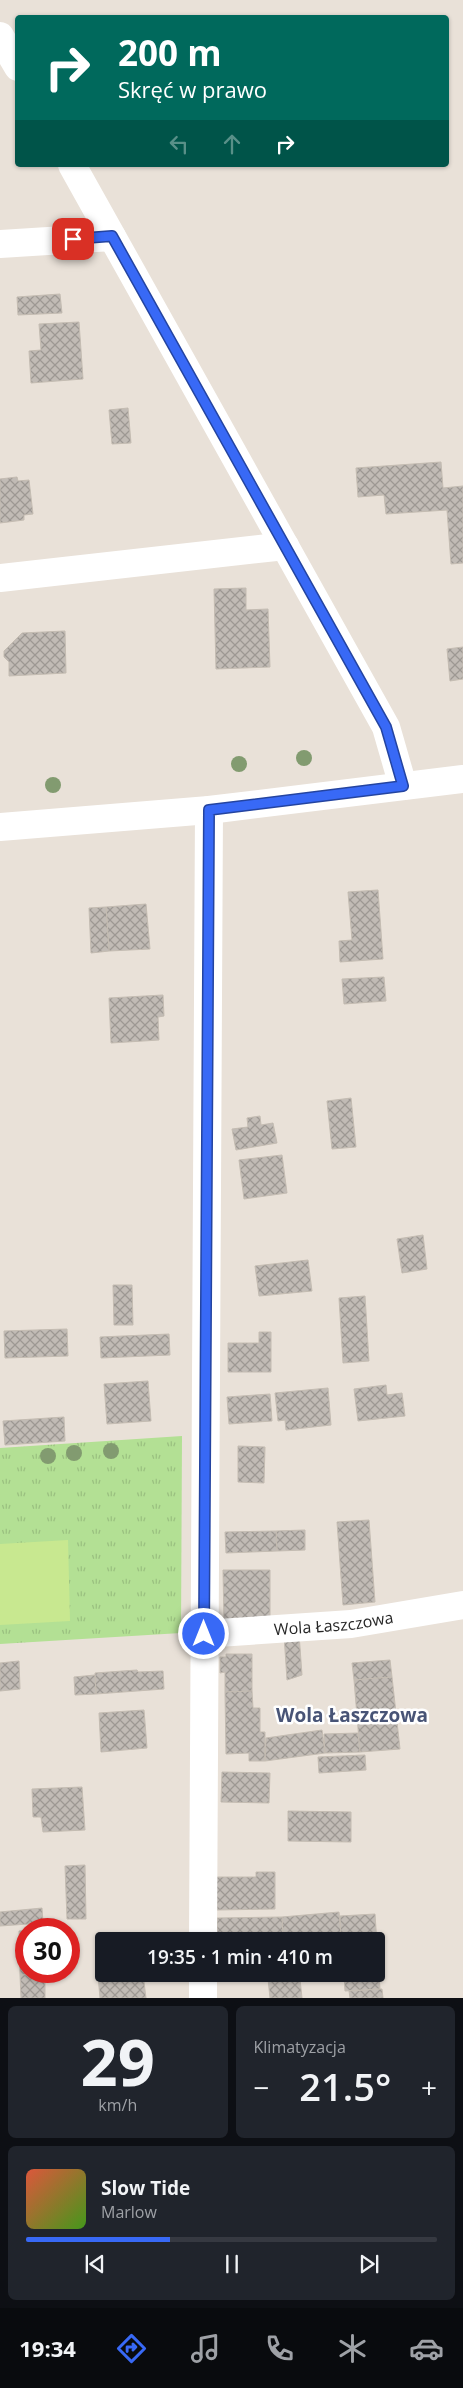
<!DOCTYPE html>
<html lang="pl">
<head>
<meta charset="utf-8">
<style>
  body { margin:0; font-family:"Open Sans",sans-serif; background:#20242c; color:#f1f3f6; height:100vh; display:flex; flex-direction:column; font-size:19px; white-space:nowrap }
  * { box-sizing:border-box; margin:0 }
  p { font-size:16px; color:#9ea1a6 }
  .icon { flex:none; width:28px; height:28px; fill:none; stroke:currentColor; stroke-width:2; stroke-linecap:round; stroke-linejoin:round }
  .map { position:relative; height:1998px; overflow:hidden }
  .side { display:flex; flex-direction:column; gap:8px; padding:8px; background:#0d0f14; flex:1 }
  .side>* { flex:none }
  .guide { position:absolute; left:15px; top:15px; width:434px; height:152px; border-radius:5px; box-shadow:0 1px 4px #0004; background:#00695c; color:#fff; overflow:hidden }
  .speed { position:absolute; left:15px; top:1918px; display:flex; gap:10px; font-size:25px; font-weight:700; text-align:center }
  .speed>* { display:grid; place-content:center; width:65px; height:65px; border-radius:50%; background:#171b24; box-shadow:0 1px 4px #0004; line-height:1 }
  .speed .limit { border:8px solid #d22; background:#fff; color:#111 }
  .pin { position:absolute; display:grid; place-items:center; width:42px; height:42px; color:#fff; margin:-21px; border-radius:10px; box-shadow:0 2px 8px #0006 }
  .me { position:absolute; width:55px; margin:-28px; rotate:0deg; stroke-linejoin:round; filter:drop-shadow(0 0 4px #0008) }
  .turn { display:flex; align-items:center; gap:18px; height:105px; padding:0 20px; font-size:22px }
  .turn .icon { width:65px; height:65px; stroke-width:2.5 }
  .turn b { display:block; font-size:35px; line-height:42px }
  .lanes { display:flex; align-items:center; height:48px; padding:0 20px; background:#0003; justify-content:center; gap:25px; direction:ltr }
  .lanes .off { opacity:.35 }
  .big { font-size:38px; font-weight:600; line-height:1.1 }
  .side .tile { flex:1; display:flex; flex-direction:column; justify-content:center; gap:8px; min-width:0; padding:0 18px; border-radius:8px; background:#20242c }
  .side .dial { align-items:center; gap:0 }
  .dial b { font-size:65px; line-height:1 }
  .song { display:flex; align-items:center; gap:15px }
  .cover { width:60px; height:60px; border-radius:8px; background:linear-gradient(135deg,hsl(10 70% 55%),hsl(100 70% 35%)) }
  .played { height:5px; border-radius:2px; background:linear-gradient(90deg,#3869f6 35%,#363941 35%) }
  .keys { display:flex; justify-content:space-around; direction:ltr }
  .heat { display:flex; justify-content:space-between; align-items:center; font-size:28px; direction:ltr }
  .side .tiles { flex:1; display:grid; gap:8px; grid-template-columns:1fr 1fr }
  .tile:last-child { grid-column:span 2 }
  .trip { position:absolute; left:95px; top:1932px; width:290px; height:50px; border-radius:5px; background:#171b24; box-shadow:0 1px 4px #0004; font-weight:600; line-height:50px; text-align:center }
  .menu { display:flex; height:80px; justify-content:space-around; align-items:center; background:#090b0e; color:#9ea1a6 }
  .menu .icon { width:35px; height:35px }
  .menu .selected { color:#3869f6 }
  .menu b { font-size:22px; color:#f1f3f6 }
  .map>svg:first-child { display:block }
  .park { fill:url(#park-tufts) }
  .pitch { fill:#c8e890 }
  .building { fill:url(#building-cross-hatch); stroke:#c4bcb2 }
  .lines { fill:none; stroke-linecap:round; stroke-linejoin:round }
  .street { stroke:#fff; stroke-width:28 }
  .secondary { stroke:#fff; stroke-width:28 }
  .tree { fill:#829b70 }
  .route-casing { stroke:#2444a0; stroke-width:12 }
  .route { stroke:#3869f6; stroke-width:9 }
  .labels { text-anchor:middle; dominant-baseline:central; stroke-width:5; stroke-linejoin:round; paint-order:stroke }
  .street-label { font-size:16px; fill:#272727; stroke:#fff }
  .quarter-label { font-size:19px; font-weight:bold; fill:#485476; stroke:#fff }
</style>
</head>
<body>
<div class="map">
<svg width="463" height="1998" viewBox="0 0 463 1998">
  <defs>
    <pattern id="park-tufts" width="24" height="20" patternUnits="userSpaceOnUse" patternTransform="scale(1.25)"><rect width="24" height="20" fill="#b3e094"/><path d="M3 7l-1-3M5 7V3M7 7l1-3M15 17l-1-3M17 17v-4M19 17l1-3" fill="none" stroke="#9ac080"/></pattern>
    <pattern id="building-cross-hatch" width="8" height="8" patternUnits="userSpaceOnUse" patternTransform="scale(1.25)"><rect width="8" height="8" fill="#c1bbb5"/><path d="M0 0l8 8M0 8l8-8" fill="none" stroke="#9d9893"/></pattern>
  </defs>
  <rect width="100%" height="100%" fill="#e9e1d8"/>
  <polygon class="park" points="182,1436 181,1633 0,1644 0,1448"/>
  <polygon class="pitch" points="68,1540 70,1621 0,1625 0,1544"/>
  <g class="building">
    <polygon points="60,294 62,313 18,315 17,297"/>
    <polygon points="79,322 83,379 31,383 29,351 41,350 39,324"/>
    <polygon points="128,408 131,443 112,444 109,410"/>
    <polygon points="441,462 443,488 463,486 463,563 451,564 447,510 386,514 384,495 358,497 356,468"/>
    <polygon points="17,477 18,481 29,480 33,514 24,515 24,520 0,523 0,479"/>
    <polygon points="246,588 246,610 268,609 270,667 216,669 214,589"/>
    <polygon points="65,631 66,673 9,676 9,662 4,657 4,651 22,633"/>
    <polygon points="463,647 463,679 450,681 447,649"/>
    <polygon points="378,890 383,959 340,962 339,941 352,940 348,892"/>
    <polygon points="146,904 150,949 109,951 106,907"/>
    <polygon points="106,907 109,951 91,953 89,908"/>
    <polygon points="384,977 386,1001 344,1004 342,979"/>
    <polygon points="163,995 164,1016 158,1017 159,1040 111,1043 109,998"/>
    <polygon points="351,1098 356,1147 332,1149 327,1101"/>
    <polygon points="260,1116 261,1125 273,1123 277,1143 236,1150 232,1129 248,1127 247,1118"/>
    <polygon points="282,1155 287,1193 244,1199 239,1160"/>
    <polygon points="423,1235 427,1269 402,1273 397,1239"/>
    <polygon points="308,1260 312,1291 259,1296 255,1266"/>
    <polygon points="113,1285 132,1285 133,1325 114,1325"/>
    <polygon points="365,1296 369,1361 343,1363 339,1298"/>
    <polygon points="67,1329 68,1356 5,1358 4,1331"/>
    <polygon points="259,1332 271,1332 271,1372 228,1372 228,1343 259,1343"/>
    <polygon points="169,1334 170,1355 101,1358 100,1337"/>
    <polygon points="148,1381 151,1421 107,1424 104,1384"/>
    <polygon points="386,1385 387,1395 402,1393 405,1416 358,1421 354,1389"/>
    <polygon points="328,1388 331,1425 286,1430 285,1420 278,1421 275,1393"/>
    <polygon points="270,1394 272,1421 229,1424 227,1397"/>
    <polygon points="64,1417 65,1441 5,1445 3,1421"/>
    <polygon points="238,1446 265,1447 264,1483 238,1482"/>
    <polygon points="369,1520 375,1602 343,1605 337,1522"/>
    <polygon points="305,1530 305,1550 277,1551 276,1531"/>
    <polygon points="276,1531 277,1551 226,1553 225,1532"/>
    <polygon points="223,1570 270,1570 270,1621 224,1622"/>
    <polygon points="299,1634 302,1675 287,1680 284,1635"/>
    <polygon points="226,1654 252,1654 252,1691 225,1692 225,1672 220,1673 220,1657 226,1657"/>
    <polygon points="390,1660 392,1677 354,1680 352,1663"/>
    <polygon points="19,1661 20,1689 0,1691 0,1663"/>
    <polygon points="137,1670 138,1672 163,1671 164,1689 96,1694 95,1673"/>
    <polygon points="95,1675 96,1694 75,1695 74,1677"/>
    <polygon points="392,1677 400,1749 360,1752 354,1680"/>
    <polygon points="252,1691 253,1708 260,1708 260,1732 265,1732 265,1761 249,1761 249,1753 226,1754 225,1692"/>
    <polygon points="144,1710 147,1748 101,1752 99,1713"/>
    <polygon points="322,1730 325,1753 265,1761 266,1738"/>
    <polygon points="358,1733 360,1752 325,1753 324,1734"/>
    <polygon points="365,1755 366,1770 319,1773 318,1757"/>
    <polygon points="222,1772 270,1773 269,1803 221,1802"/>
    <polygon points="82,1787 85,1830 43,1832 41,1817 33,1817 32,1789"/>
    <polygon points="288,1811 351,1812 351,1842 288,1841"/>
    <polygon points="85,1865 86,1919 67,1919 65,1866"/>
    <polygon points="256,1872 275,1872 275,1909 217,1910 216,1877 256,1877"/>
    <polygon points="42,1908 43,1923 0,1926 0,1912"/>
    <polygon points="339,1912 341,1935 283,1939 282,1917"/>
    <polygon points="375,1914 380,1989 345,1991 344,1974 376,1974 376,1941 341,1941 340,1916"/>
    <polygon points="282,1917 283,1939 217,1941 217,1918"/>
    <polygon points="26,1930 26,1971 45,1971 45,1974 20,1975 19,1931"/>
    <polygon points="104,1964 104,1974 143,1974 146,1998 100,1998 97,1965"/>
    <polygon points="45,1974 45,1998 21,1998 20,1975"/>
    <polygon points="287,1977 287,1980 300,1979 302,1998 270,1998 268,1979"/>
    <polygon points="382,1989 383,1998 350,1998 349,1991"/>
  </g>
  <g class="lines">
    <g class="street">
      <polyline points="0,36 18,67"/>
      <polyline points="72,165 386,727 403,786"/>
      <polyline points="0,244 112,237"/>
      <polyline points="0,578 285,546"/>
      <path id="s1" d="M203,1634L351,1624L463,1605"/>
      <polyline points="203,1941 209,810"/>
      <polyline points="203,1998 203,1974"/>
    </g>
    <polyline class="secondary" points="0,827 209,810 463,779"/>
  </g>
  <g class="tree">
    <circle cx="304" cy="758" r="8"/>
    <circle cx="239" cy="764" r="8"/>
    <circle cx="53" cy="785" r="8"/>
    <circle cx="111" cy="1451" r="8"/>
    <circle cx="74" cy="1453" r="8"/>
    <circle cx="48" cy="1456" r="8"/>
  </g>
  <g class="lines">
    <defs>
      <polyline id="route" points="73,239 112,236 386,727 403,786 209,810 204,1634"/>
    </defs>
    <use href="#route" class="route-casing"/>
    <use href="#route" class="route"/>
  </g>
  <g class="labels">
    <g class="street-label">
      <text stroke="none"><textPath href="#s1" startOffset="131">Wola Łaszczowa</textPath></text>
    </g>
    <g class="quarter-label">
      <text x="352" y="1715">Wola Łaszczowa</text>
    </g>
  </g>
</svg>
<div class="speed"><div class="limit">30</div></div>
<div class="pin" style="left:73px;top:239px;background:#d93025"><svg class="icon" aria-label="arrive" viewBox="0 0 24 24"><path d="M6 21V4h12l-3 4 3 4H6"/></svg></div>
<svg class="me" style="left:204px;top:1634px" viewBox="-20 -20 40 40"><circle r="17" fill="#3869f6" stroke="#fff" stroke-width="3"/><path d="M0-11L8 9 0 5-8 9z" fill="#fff"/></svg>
<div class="trip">19:35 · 1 min · 410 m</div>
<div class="guide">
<div class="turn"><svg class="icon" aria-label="right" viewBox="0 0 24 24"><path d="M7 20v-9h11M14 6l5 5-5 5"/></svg><div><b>200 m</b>Skręć w prawo</div></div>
<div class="lanes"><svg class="icon off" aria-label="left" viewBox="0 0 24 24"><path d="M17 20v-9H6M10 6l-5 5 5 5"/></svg><svg class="icon off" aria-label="ahead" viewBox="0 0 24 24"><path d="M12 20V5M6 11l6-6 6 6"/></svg><svg class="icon" aria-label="right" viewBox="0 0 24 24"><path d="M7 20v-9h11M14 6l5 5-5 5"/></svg></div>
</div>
</div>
<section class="side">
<div class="tiles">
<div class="tile dial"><b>29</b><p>km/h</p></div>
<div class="tile"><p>Klimatyzacja</p>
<div class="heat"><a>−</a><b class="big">21.5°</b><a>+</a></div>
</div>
<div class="tile">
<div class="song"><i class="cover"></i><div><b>Slow Tide</b><p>Marlow</p></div></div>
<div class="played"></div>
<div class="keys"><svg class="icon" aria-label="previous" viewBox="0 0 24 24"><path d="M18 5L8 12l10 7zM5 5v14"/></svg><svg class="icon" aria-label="pause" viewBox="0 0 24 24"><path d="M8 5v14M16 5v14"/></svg><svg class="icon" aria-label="next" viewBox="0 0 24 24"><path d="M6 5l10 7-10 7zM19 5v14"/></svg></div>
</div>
</div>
</section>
<nav class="menu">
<b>19:34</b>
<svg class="icon selected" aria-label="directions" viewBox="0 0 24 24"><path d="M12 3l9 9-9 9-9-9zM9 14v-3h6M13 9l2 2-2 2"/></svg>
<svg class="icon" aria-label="music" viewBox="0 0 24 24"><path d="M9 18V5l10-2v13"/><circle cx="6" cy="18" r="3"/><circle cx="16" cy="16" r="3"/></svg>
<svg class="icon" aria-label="phone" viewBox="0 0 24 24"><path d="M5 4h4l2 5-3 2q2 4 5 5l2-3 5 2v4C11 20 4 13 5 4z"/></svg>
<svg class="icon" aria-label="climate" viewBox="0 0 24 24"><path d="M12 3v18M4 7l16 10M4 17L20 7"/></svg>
<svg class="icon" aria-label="car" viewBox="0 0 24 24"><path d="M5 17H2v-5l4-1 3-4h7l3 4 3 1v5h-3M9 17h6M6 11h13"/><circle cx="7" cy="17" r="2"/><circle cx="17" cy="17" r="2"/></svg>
</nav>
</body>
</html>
